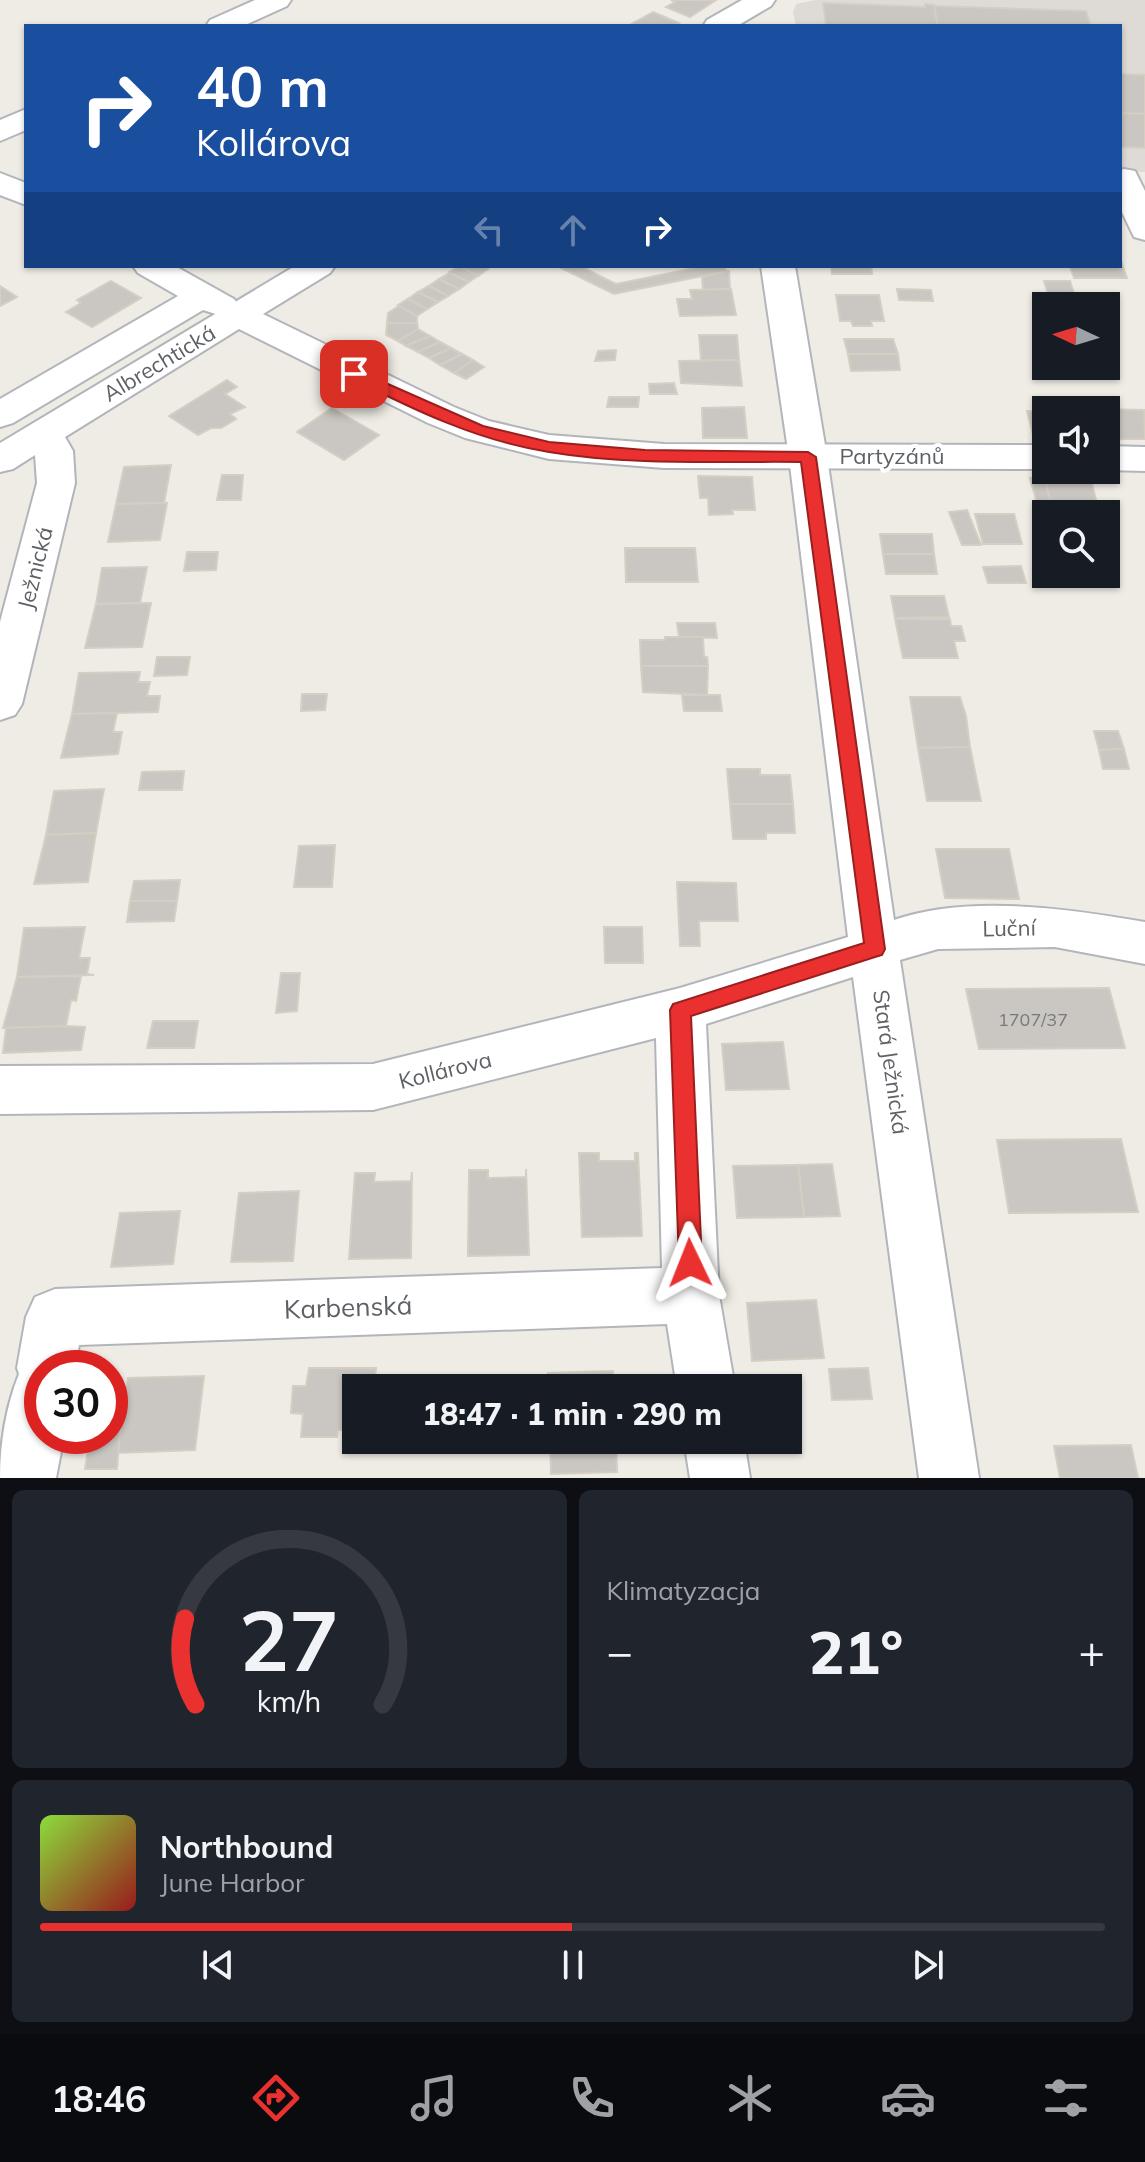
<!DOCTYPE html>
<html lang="pl">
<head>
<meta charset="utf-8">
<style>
  body { margin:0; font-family:Mulish,sans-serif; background:#20242c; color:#f1f3f6; height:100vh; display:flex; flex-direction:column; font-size:30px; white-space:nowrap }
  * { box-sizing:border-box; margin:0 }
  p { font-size:26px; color:#9ea1a6 }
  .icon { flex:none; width:44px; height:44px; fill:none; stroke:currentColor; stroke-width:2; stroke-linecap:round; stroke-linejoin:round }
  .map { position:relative; height:1478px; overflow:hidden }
  .side { display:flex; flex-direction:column; gap:12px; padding:12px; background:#0d0f14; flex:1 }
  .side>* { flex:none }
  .hud { position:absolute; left:24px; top:24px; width:1098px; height:244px; border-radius:0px; box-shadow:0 2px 6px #0004; background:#1a4fa0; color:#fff; overflow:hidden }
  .needle { width:52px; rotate:274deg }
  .tools { position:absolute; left:1032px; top:292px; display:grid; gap:16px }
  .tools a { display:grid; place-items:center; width:88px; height:88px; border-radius:0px; background:#171b24; box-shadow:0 2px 6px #0004; font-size:40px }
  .speed { position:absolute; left:24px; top:1350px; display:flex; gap:16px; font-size:40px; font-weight:700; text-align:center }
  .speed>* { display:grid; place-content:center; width:104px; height:104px; border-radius:50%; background:#171b24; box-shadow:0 2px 6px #0004; line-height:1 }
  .speed .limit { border:12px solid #d22; background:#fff; color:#111 }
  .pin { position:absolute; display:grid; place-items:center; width:68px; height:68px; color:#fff; margin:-34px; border-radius:16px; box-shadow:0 4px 12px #0006 }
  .me { position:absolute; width:88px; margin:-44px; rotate:358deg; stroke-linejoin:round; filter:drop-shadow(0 0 6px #0008) }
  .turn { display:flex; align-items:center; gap:28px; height:168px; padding:0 40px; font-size:36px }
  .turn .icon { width:104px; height:104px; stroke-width:2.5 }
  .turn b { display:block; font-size:56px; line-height:68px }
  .lanes { display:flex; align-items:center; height:76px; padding:0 40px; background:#0003; justify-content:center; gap:40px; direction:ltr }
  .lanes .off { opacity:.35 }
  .big { font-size:60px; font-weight:800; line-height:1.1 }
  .side .card { flex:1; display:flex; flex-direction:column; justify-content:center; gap:12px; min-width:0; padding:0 28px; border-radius:12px; background:#20242c }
  .side .dial { align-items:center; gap:0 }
  .dial svg { height:208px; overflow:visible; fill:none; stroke:#363941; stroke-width:7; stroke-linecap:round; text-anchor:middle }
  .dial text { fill:#f1f3f6; stroke:none }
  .song { display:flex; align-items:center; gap:24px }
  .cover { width:96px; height:96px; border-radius:12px; background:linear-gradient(135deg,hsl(90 70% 55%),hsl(0 70% 35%)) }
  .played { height:8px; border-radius:4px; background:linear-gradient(90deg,#eb312f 50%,#363941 50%) }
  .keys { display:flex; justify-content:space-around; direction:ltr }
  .heat { display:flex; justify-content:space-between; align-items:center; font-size:44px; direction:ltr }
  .side .tiles { flex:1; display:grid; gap:12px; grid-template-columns:1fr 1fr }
  .card:last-child { grid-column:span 2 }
  .trip { position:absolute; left:342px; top:1374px; width:460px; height:80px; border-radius:0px; background:#171b24; box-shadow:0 2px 6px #0004; font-weight:800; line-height:80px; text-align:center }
  .dock { display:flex; height:128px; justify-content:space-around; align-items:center; background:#090b0e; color:#9ea1a6 }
  .dock .icon { width:56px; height:56px }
  .dock .on { color:#eb312f }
  .dock b { font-size:36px; color:#f1f3f6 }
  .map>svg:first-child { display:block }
  .industrial { fill:#dedbd7 }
  .building { fill:#cac7c2; stroke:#d4cec3; stroke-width:2 }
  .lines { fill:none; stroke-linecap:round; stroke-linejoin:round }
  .street-casing { stroke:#b2b6ba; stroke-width:4 }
  .secondary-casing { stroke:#b1b5ba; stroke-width:4 }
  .street { fill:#fff; fill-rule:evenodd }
  .secondary { fill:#fff; fill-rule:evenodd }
  .route { fill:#eb312f; stroke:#99201f; stroke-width:2 }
  .labels { text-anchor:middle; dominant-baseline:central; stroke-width:8; stroke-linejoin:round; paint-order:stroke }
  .number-label { font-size:18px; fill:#787a7c }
  .street-label { font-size:22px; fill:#5d6165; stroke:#fff }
  .near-street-label { font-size:26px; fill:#5d6165; stroke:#fff }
</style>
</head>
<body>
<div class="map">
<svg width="1145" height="1478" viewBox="0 0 1145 1478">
  <rect width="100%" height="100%" fill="#efece5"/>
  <polygon class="industrial" points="815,0 1145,0 1145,172 1120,172 1120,26 796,26 793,12 796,4"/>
  <g class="building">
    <polygon points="671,0 716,0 690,17 666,7 675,2"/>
    <polygon points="823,3 925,7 925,4 934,5 938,26 826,25"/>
    <polygon points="934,6 1086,11 1091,26 938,26"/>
    <polygon points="653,12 679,23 673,26 628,26"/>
    <polygon points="1120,74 1145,75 1145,114 1120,113"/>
    <polygon points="1120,113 1145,114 1145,148 1120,147"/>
    <polygon points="1120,258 1127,278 1074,278 1070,266 1120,266"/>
    <polygon points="460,266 478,276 468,282 449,272"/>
    <polygon points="460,266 482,266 488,269 478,276"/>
    <polygon points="557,266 580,266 616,284 705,266 723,266 727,271 614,294"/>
    <polygon points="831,266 871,266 872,274 832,274"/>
    <polygon points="729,271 730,289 703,290 702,277"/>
    <polygon points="450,273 468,282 469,282 459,289 439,279"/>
    <polygon points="439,279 459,289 448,296 429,286"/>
    <polygon points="111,281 141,298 92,327 66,312 81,303 77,300"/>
    <polygon points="1044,281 1070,281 1076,300 1050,300"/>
    <polygon points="0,286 17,297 0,306"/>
    <polygon points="429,286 448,296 438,302 418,292"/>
    <polygon points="731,289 736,315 680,316 677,299 692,299 690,290"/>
    <polygon points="897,289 931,290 933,301 899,300"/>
    <polygon points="418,292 438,302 427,309 408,299"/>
    <polygon points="836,295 879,295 884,321 871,321 872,326 853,326 851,321 840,321"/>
    <polygon points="408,299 427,309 417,316 398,305"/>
    <polygon points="399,306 417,316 417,323 387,323 388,313"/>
    <polygon points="387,323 417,323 418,329 398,341 386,335"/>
    <polygon points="418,329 430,336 406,346 398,341"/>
    <polygon points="699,335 737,335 739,360 701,360"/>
    <polygon points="430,336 440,342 418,352 406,346"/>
    <polygon points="844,339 893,339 898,354 848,354"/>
    <polygon points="440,342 451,348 429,358 418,352"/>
    <polygon points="451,348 462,354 440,365 429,358"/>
    <polygon points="616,350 615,360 595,361 598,351"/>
    <polygon points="462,354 473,360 454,373 440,365"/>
    <polygon points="848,354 898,354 900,370 851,371"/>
    <polygon points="473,360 484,367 466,379 454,373"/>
    <polygon points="739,360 742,386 681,383 679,361"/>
    <polygon points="227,380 237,387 225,394 245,407 230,414 236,419 221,428 211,428 198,435 169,416"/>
    <polygon points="674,383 677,394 650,394 649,384"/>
    <polygon points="609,397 639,397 638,407 607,407"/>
    <polygon points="744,407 747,438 703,438 702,408"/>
    <polygon points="332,408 379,435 344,460 297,432"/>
    <polygon points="1097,409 1144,410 1145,439 1106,439 1106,410"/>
    <polygon points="1027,411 1046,412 1046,438 1034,438"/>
    <polygon points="171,465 164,503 116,504 124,467"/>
    <polygon points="222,475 243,475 241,500 217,500"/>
    <polygon points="698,476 752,477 755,510 732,510 733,514 709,515 708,498 700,498"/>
    <polygon points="1044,476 1090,476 1097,504 1051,503"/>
    <polygon points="1044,477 1051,503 1037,503 1030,478"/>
    <polygon points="167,503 160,540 108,542 116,504"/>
    <polygon points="967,510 981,545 962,545 949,512"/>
    <polygon points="975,514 1014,514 1022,544 983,544"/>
    <polygon points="880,534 932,534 934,554 883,554"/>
    <polygon points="625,548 695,548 698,582 626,582"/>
    <polygon points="187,552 218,552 216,570 184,571"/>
    <polygon points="883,554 934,554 937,574 886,574"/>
    <polygon points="1021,566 1026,583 988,583 983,567"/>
    <polygon points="147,567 140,603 96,604 102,568"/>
    <polygon points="891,596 944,596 949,617 895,618"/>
    <polygon points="151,603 142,647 85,648 96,604"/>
    <polygon points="895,619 950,619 951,626 961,626 965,641 954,641 958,658 903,658"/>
    <polygon points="677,623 715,623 717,638 679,637"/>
    <polygon points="665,637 703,637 704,657 707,657 708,666 641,666 640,640 665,640"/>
    <polygon points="157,657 190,657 187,675 154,676"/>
    <polygon points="641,666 708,666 707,695 643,692"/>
    <polygon points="140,672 138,682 150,682 147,696 160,696 158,712 72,714 79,673"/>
    <polygon points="302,694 327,694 325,710 301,711"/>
    <polygon points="682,695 720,695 722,711 684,711"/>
    <polygon points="910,697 960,697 966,716 970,747 918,748"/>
    <polygon points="117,713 113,732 122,732 118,754 61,758 72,714"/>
    <polygon points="1094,731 1118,731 1124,749 1099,750"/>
    <polygon points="970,747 981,801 927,801 918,748"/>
    <polygon points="1124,749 1129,769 1103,769 1099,750"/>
    <polygon points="727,769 760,769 760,775 790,775 793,804 730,804"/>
    <polygon points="184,771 182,790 139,790 142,772"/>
    <polygon points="104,789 96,833 46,835 54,791"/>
    <polygon points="730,804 793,804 795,833 766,833 766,839 733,839"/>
    <polygon points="96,833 88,882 34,884 46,835"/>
    <polygon points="335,845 332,887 294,887 299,846"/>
    <polygon points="936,849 1009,849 1019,899 945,898"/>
    <polygon points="180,880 177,901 130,901 134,881"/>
    <polygon points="677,882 736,883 738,921 699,921 700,946 680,946"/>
    <polygon points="130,901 177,901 174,921 127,922"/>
    <polygon points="85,927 79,958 90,958 87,974 94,975 17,977 24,928"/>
    <polygon points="604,927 642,927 643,963 605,963"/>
    <polygon points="281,973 300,973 297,1011 276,1013"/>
    <polygon points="81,976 76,1001 71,1000 66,1026 3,1028 17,977"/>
    <polygon points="1109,988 1125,1048 979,1049 966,989"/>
    <polygon points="153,1021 198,1021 194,1048 147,1048"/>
    <polygon points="66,1026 85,1027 81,1050 3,1053 6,1028"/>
    <polygon points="783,1042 789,1089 726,1090 722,1044"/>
    <polygon points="1121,1139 1138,1212 1009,1213 997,1140"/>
    <polygon points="579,1153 599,1153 599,1161 635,1161 635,1153 638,1153 642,1236 582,1237"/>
    <polygon points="832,1164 840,1216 804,1217 798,1165"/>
    <polygon points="798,1165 804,1217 737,1218 733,1166"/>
    <polygon points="526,1169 529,1255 468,1256 469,1170 488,1170 488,1178 526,1177"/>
    <polygon points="412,1172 411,1258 349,1259 355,1173 375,1173 374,1182 411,1181"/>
    <polygon points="299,1191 293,1261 231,1262 239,1193"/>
    <polygon points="180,1211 173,1264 111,1267 120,1213"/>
    <polygon points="816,1300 824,1358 752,1361 747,1303"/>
    <polygon points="309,1368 376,1368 374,1388 356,1388 356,1430 338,1430 337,1437 301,1437 303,1414 291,1413 293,1386 306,1386"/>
    <polygon points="868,1368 872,1399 832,1400 829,1369"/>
    <polygon points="613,1371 614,1388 479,1388 548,1384 548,1373"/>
    <polygon points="204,1376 195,1450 116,1453 121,1420 117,1419 118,1415 122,1415 128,1378"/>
    <polygon points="110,1420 121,1420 117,1469 85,1469 90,1436 110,1436"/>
    <polygon points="478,1440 616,1440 617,1472 551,1474 550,1441 478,1443"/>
    <polygon points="1131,1445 1138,1478 1060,1478 1054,1446"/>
  </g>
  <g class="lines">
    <defs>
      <g id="street">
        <polygon points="255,0 291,0 287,6 243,26 206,26 210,20"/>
        <polygon points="26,109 26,130 0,141 0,120"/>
        <polygon points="1124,169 1135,171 1145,191 1145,240 1134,237 1120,208 1120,170"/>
        <polygon points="0,173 26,183 26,205 0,195"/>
        <polygon points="133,266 175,266 234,299 239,306 234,313 222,316 203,310 13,423 0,427 0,399 178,296 138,273"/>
        <path d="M761,266H795L827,457L894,920C968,894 1069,909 1145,922V964L1055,947L938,949L900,960L979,1478H919L853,977L706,1024L719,1295L735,1388H677L667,1324L79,1345L75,1368H42V1436H64L56,1478H0C0,1444 6,1406 19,1374L17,1368L26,1317L35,1297L55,1289L662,1268L656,1038L373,1110L0,1114V1066L373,1064L680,988L848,937L789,457Z"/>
        <polygon points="684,1440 744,1440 750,1478 690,1478"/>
      </g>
      <g id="secondary">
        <polygon points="742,0 775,0 771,6 737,26 703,26 707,20"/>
        <polygon points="295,266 335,266 330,273 263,314 454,407 489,421 549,435 664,444 1046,445 1046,469 664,468 549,459 465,438 428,423 239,329 65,437 73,451 75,483 22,704 15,715 0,720 0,622 37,483 35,455 13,469 0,472 0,443"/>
        <polygon points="1106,446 1145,447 1145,471 1105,470"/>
      </g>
    </defs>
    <use href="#street" class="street-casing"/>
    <use href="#secondary" class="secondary-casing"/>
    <use href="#street" class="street"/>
    <use href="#secondary" class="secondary"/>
  </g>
  <path class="route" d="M354,369L483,426L549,442L645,450L808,452L816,457L885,949L882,955L875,957L691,1016L702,1263L698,1271L690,1275L682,1271L679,1263L670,1010L673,1004L864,943L801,462C718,461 632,466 549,452C478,441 412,409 349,377L347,374Z"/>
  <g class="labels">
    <g class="number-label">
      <text x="1033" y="1019">1707/37</text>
    </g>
    <g class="street-label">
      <text transform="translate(159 363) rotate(-31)">Albrechtická</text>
      <text x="892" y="456">Partyzánů</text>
      <text transform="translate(35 568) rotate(-76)">Ježnická</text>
      <text transform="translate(1009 928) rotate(-1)">Luční</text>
      <text transform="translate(891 1062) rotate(82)">Stará Ježnická</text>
      <text transform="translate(445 1070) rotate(-14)">Kollárova</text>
    </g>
    <g class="near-street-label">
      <text transform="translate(348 1307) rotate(-2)">Karbenská</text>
    </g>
  </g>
</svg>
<div class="tools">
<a><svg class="needle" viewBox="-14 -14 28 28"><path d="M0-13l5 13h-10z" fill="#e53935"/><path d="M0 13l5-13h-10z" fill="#9ea1a6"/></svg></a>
<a><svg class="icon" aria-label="sound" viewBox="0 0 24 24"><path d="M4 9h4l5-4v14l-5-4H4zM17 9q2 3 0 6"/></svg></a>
<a><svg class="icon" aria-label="search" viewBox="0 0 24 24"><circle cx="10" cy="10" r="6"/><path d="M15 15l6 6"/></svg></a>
</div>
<div class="speed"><div class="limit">30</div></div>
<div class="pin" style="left:354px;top:374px;background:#d93025"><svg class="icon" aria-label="arrive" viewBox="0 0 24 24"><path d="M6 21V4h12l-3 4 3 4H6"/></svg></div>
<svg class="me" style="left:690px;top:1263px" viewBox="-20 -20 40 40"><path d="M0-17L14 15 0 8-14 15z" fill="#eb312f" stroke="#fff" stroke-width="4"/></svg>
<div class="trip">18:47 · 1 min · 290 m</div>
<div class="hud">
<div class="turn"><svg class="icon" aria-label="right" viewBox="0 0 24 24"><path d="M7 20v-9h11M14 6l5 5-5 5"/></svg><div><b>40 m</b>Kollárova</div></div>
<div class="lanes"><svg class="icon off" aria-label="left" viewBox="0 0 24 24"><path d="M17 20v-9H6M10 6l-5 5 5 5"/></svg><svg class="icon off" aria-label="ahead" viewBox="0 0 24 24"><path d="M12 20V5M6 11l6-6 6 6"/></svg><svg class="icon" aria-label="right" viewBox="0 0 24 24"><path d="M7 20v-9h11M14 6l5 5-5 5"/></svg></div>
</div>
</div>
<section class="side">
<div class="tiles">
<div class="card dial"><svg viewBox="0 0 100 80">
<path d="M14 69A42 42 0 1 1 86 69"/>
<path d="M14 69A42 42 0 0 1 10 36" stroke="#eb312f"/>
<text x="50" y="56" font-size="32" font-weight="700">27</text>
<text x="50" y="72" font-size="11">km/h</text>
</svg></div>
<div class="card"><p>Klimatyzacja</p>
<div class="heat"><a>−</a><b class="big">21°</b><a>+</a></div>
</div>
<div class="card">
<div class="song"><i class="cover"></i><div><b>Northbound</b><p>June Harbor</p></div></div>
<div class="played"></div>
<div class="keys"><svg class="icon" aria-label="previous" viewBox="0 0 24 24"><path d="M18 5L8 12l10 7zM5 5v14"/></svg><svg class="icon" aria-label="pause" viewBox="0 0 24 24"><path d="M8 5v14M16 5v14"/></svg><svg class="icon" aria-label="next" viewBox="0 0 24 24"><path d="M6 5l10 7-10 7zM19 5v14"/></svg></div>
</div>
</div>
</section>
<nav class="dock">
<b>18:46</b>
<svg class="icon on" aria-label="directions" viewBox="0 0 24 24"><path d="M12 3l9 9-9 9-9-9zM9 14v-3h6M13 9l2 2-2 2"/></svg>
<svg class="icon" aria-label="music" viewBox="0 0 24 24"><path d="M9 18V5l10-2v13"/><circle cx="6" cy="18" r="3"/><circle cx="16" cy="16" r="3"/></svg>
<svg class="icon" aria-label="phone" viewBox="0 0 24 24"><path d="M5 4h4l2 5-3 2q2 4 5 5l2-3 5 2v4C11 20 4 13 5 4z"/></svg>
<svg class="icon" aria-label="climate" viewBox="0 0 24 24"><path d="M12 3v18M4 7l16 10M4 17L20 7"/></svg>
<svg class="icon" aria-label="car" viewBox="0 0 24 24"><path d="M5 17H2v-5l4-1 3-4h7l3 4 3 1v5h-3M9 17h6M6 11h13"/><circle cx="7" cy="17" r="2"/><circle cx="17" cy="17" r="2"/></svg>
<svg class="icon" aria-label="filters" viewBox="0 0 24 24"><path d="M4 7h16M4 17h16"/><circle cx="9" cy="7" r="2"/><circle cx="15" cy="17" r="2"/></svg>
</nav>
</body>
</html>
